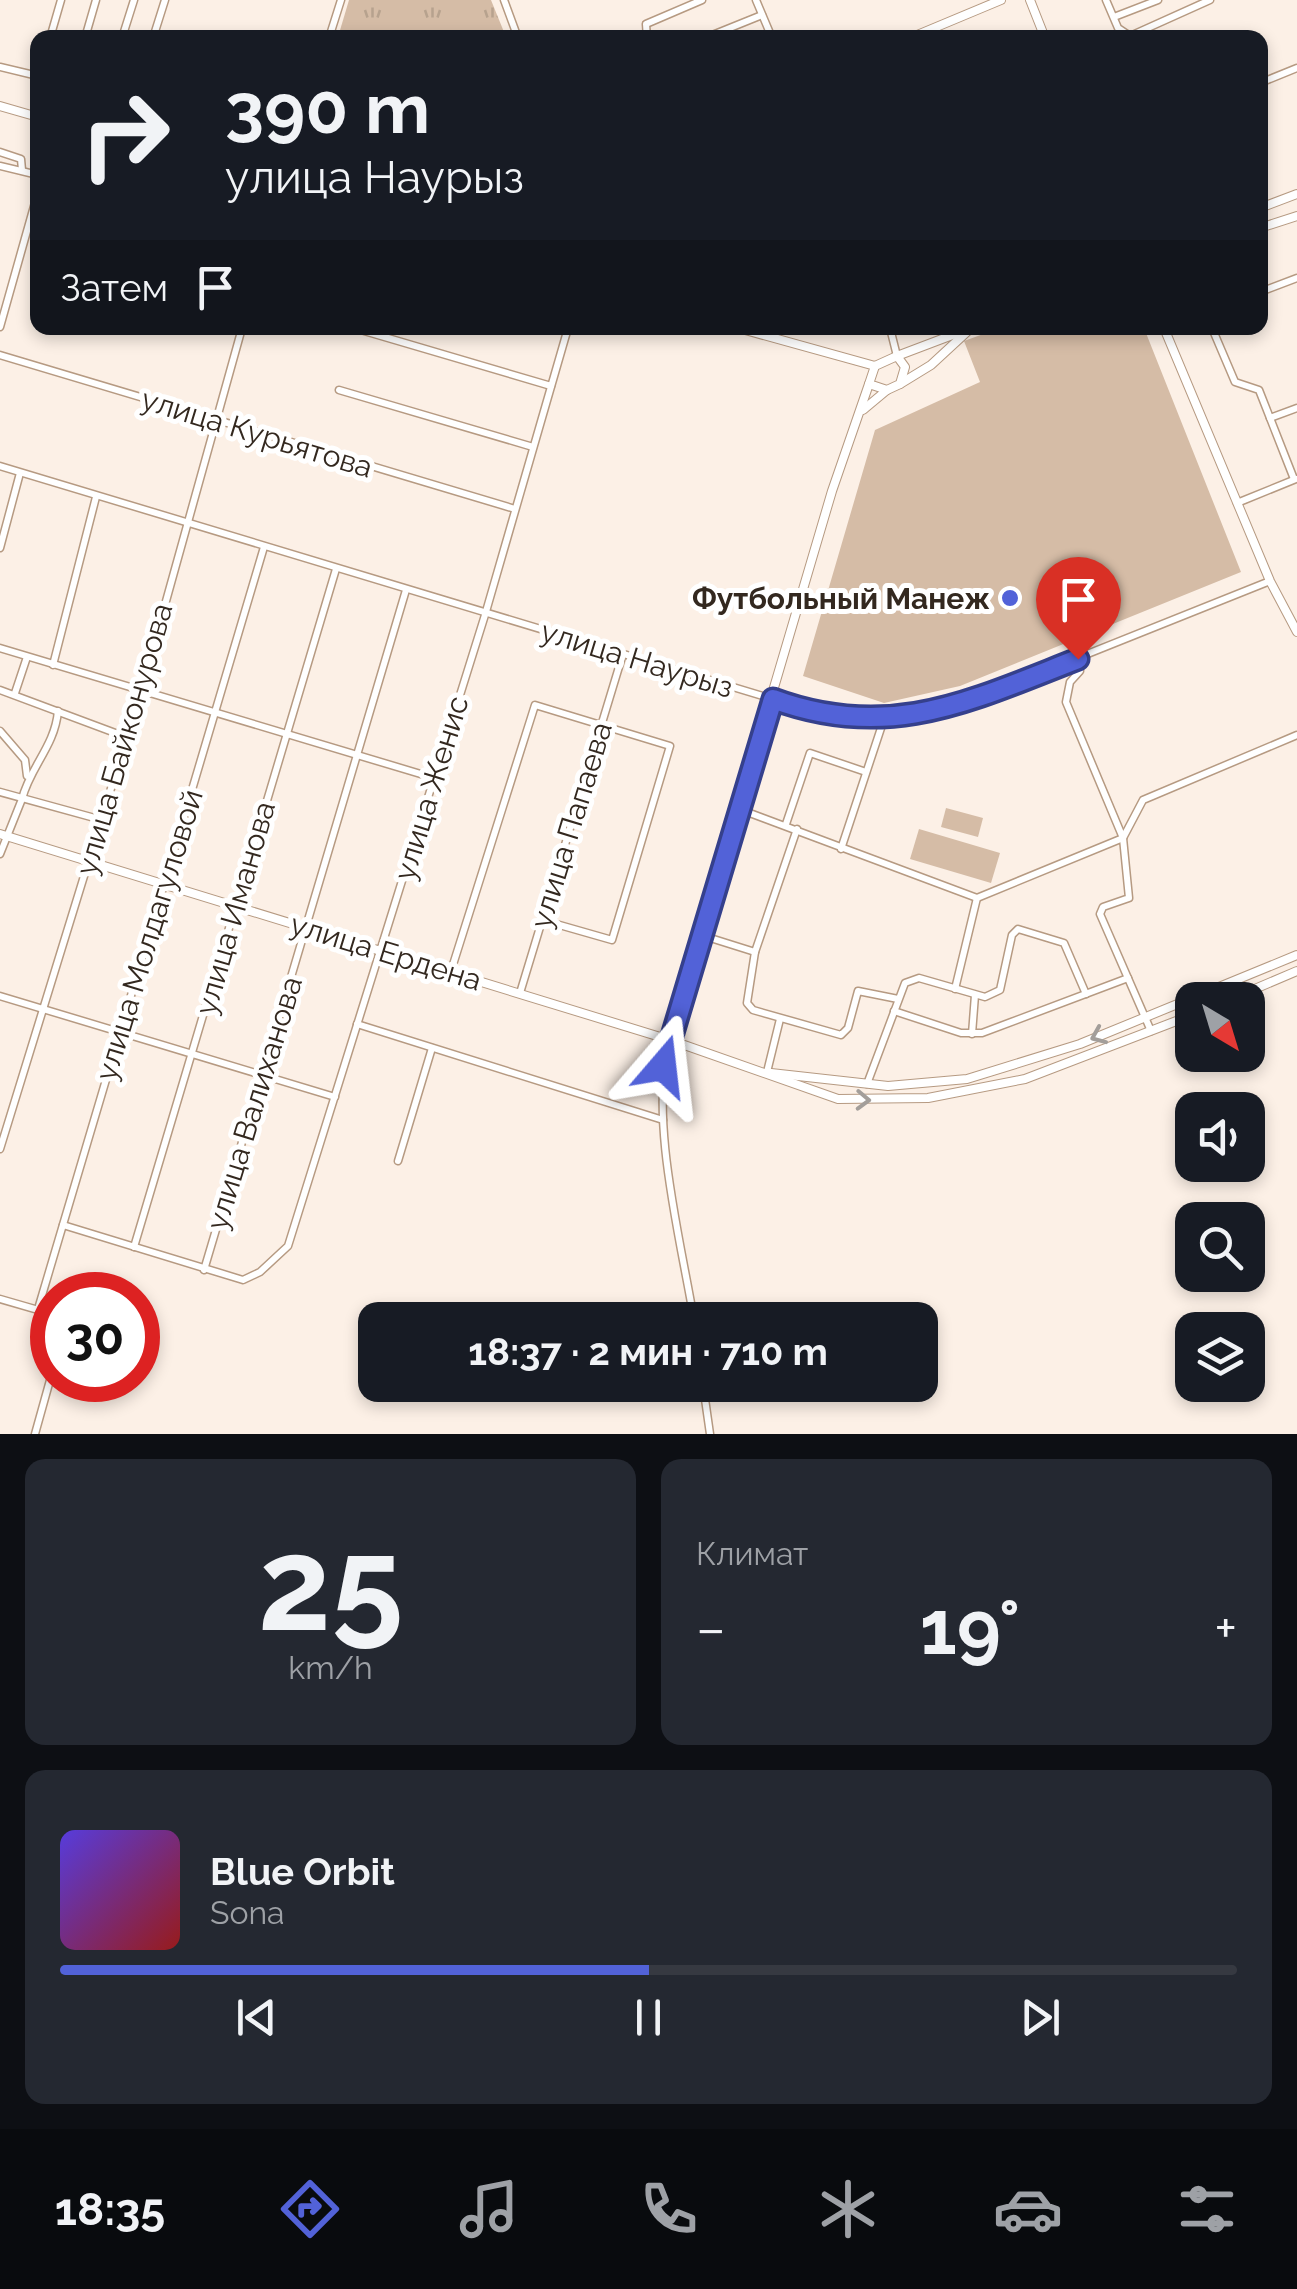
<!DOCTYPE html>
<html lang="ru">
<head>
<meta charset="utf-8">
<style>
  body { margin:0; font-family:Raleway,sans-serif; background:#242831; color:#f1f3f6; height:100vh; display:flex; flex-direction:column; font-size:38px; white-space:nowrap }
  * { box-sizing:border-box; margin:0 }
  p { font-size:32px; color:#9ea1a6 }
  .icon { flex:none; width:55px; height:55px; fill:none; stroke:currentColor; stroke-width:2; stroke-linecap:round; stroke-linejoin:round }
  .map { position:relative; height:1434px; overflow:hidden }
  .details { display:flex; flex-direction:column; gap:25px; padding:25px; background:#0d0f14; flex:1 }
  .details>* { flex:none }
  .guide { position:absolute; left:30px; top:30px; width:1238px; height:305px; border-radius:20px; box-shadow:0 5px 15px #0003; background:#171b24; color:#f1f3f6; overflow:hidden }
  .needle { width:65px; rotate:142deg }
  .buttons { position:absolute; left:1175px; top:982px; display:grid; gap:20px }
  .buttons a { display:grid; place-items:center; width:90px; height:90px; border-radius:20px; background:#171b24; box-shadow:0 5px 15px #0003; font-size:50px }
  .speed { position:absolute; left:30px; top:1272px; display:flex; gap:20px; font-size:50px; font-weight:700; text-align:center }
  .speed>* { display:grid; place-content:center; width:130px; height:130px; border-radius:50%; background:#171b24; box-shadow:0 5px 15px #0003; line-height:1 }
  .speed .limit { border:15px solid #d22; background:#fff; color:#111 }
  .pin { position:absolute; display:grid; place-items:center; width:85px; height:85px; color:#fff; margin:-102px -42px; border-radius:50% 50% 50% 0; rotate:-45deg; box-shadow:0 0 10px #0007 }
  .pin .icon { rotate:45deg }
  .me { position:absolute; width:110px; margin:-55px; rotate:17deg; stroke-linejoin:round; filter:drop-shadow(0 0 8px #0008) }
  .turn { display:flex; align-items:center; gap:35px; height:210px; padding:0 30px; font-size:45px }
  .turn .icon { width:130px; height:130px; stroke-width:2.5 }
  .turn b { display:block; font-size:70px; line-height:85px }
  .then { display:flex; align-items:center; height:95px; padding:0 30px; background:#0003; gap:20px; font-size:38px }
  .big { font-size:75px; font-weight:700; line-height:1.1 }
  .details .widget { flex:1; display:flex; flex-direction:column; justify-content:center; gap:15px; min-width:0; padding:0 35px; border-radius:20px; background:#242831 }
  .details .dial { align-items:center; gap:0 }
  .dial b { font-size:130px; line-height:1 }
  .song { display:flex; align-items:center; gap:30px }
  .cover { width:120px; height:120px; border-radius:15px; background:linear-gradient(135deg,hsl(250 70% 55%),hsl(0 70% 35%)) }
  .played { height:10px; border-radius:5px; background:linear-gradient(90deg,#5262d8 50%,#363941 50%) }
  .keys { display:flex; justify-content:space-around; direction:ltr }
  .heat { display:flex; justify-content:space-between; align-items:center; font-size:55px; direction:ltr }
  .details .tiles { flex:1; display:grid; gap:25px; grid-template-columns:1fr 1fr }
  .widget:last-child { grid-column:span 2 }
  .trip { position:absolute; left:358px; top:1302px; width:580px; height:100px; border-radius:20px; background:#171b24; box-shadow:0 5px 15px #0003; font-weight:700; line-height:100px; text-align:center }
  .dock { display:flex; height:160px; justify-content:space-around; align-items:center; background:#090b0e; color:#9ea1a6 }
  .dock .icon { width:70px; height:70px }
  .dock .selected { color:#5262d8 }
  .dock b { font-size:45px; color:#f1f3f6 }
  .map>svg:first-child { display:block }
  .park { fill:url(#park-tufts) }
  .pitch { fill:#d5bca6 }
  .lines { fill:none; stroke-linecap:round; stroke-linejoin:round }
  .minor-casing { stroke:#b69a82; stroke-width:9 }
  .tertiary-casing { stroke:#b69a82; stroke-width:10 }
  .minor { stroke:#fff; stroke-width:6 }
  .tertiary { stroke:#fff; stroke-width:8 }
  .oneway { stroke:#a39e9a }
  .route-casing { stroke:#35408c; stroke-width:25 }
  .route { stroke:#5262d8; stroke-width:18 }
  .poi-dot { fill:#5262d8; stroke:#fff; stroke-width:4 }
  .labels { text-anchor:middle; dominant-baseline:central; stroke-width:10; stroke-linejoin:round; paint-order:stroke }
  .street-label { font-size:30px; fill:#33281f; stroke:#fff }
  .poi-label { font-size:30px; font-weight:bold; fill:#33281f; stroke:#fff; text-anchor:end }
</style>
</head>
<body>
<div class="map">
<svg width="1297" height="1434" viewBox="0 0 1297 1434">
  <defs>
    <pattern id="park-tufts" width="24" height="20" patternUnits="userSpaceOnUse" patternTransform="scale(2.5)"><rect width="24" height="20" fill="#d5bca6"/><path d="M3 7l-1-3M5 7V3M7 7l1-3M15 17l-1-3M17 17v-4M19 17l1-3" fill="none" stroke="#b7a28e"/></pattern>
  </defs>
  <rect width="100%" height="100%" fill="#fcf0e6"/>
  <polygon class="park" points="349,0 491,0 506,37 338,37"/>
  <g class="pitch">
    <polygon points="1000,328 1144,328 1241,572 960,686 884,703 803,676 875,430 980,382 964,341"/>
    <polygon points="946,808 983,818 978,837 941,827"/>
    <polygon points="919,829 1000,853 991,883 910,859"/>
  </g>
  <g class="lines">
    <defs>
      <g id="minor">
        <polyline points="504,0 518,38"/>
        <polyline points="756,0 772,38"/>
        <polyline points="1106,0 1118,28 1130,36 1210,0"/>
        <polyline points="1114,17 1158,0"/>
        <polyline points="50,38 61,0"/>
        <polyline points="85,38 96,0"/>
        <polyline points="122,38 134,0"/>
        <polyline points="153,38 165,0"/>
        <polyline points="329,38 341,0"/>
        <polyline points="647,38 646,24 702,0"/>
        <polyline points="705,38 762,15"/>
        <polyline points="0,67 38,76"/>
        <polyline points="1260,83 1297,68"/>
        <polyline points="0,152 21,159 22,170"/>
        <polyline points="0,166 38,175"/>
        <polyline points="1260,292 1297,278"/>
        <polyline points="0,327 38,192"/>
        <polyline points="354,328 551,386"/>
        <polyline points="890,328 897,356"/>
        <polyline points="1212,328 1235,382 1259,390 1294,479"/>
        <polyline points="0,355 515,509"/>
        <polyline points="339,390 533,447"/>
        <polyline points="1270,418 1297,408"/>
        <polyline points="0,466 829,716 910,717 960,705 1270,581"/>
        <polyline points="1237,503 1296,479"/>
        <polyline points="0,548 20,473"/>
        <polyline points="0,648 434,778"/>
        <polyline points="1078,659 1080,671 1070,682 1066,702 1123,838 1129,898 1103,907 1100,914 1151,1031"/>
        <polyline points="53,665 96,497"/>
        <polyline points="0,690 126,737"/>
        <polyline points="15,693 27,657"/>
        <polyline points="0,731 25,760 27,776"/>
        <polyline points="0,792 102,820"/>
        <path d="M22,799C30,767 55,746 58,711"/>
        <polyline points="739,809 977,898 1123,838 1143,800 1297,735"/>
        <polyline points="786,824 810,753 866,772"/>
        <polyline points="841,849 884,719"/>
        <polyline points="0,854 22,799"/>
        <polyline points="704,936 755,952 747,1003 753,1010 841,1035 848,1028 858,991 898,999"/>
        <polyline points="755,952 797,829"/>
        <polyline points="451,971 535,705 670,746 612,940 542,920"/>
        <polyline points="955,989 977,898"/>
        <polyline points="520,993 622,657"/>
        <polyline points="0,996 335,1097"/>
        <polyline points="894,1011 961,1033 982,1033 1128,978"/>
        <polyline points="357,1024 663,1120"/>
        <polyline points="972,1034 975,995"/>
        <path d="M670,1040C648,1116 681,1241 694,1320"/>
        <polyline points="767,1072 780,1019"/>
        <polyline points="867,1084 905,983 919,978 985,997 1000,990 1012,935 1018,929 1064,943 1086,994"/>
        <polyline points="0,1149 141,691 242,328"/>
        <polyline points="398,1161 432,1048"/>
        <polyline points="63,1225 243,1280 260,1272 288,1246 485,615 568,328"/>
        <polyline points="134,1247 336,569"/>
        <polyline points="204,1270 406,590"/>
        <polyline points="0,1299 52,1314"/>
        <polyline points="38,1309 264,547"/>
        <polyline points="703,1385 710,1434"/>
        <polyline points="35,1434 52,1373"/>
      </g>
      <g id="tertiary">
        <polyline points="1030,0 1045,38"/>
        <polyline points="910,38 1001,0"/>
        <polyline points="0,106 38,117"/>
        <polyline points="1260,208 1297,194"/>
        <polyline points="1260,228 1297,216"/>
        <polyline points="738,328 875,366 897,356 905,367 900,384 887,390 869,384 875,366"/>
        <polyline points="1164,328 1270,581 1297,632"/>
        <polyline points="897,356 963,331"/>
        <polyline points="900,384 931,365 970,329"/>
        <polyline points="863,410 887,390"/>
        <polyline points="0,834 670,1040 838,1099 928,1098 1025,1079 1192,1015"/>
        <polyline points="1229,1000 1297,971"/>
        <polyline points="670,1040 832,491 869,384"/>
        <polyline points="771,1073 888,1086 967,1079 1080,1044 1297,955"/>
      </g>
    </defs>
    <use href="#minor" class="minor-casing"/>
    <use href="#tertiary" class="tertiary-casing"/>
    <use href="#minor" class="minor"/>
    <use href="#tertiary" class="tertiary"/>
  </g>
  <defs><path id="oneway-chevron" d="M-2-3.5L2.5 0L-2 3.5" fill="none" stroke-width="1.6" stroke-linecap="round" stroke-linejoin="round" transform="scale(2.5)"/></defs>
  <g class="oneway">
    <use href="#oneway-chevron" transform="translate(1098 1036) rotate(157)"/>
    <use href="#oneway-chevron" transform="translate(863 1100) rotate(2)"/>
  </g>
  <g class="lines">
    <defs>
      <path id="route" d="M663,1066L773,699C889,742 970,701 1078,659"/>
    </defs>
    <use href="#route" class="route-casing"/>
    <use href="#route" class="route"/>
  </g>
  <circle class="poi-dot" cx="1010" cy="598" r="10"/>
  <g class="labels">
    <g class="street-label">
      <text transform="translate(257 433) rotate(17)">улица Курьятова</text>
      <text transform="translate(637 659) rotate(17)">улица Наурыз</text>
      <text transform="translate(124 739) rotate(-74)">улица Байконурова</text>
      <text transform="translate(431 788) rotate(-73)">улица Женис</text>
      <text transform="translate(571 825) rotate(-73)">улица Папаева</text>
      <text transform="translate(235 908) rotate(-74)">улица Иманова</text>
      <text transform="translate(149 935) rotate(-73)">улица Молдагуловой</text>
      <text transform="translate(386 952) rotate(17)">улица Ердена</text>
      <text transform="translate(254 1103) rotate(-73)">улица Валиханова</text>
    </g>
    <g class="poi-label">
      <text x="990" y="598">Футбольный Манеж</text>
    </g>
  </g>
</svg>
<div class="buttons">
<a><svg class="needle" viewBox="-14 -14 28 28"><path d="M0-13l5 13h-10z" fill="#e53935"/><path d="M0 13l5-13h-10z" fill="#9ea1a6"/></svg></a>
<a><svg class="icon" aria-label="sound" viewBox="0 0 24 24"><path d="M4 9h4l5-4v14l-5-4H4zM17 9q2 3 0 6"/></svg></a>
<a><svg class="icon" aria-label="search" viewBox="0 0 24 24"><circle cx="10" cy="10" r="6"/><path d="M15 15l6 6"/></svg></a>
<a><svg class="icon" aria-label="layers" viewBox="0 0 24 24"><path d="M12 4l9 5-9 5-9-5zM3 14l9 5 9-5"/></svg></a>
</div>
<div class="speed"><div class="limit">30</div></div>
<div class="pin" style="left:1078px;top:659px;background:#d93025"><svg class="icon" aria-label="arrive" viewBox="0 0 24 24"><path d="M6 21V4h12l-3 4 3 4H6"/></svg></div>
<svg class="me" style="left:663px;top:1066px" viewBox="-20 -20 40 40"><path d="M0-17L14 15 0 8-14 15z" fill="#5262d8" stroke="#fff" stroke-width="4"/></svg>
<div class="trip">18:37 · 2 мин · 710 m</div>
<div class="guide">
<div class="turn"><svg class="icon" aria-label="right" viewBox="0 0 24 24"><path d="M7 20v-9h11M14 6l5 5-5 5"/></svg><div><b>390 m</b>улица Наурыз</div></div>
<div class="then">Затем<svg class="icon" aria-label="arrive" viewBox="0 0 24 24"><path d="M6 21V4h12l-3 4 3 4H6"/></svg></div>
</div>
</div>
<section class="details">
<div class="tiles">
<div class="widget dial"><b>25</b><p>km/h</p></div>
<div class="widget"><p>Климат</p>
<div class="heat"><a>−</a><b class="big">19°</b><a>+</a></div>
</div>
<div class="widget">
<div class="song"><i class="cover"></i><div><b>Blue Orbit</b><p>Sona</p></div></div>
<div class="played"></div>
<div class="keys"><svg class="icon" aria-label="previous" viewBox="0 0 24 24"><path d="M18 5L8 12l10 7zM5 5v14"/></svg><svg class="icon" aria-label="pause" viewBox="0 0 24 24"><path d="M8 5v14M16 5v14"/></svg><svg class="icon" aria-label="next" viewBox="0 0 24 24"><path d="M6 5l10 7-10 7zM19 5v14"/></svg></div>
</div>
</div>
</section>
<nav class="dock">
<b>18:35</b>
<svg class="icon selected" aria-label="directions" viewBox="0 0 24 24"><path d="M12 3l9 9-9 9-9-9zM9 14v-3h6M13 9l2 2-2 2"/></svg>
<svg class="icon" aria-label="music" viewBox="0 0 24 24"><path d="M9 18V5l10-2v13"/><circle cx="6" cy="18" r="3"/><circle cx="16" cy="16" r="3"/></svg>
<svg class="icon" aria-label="phone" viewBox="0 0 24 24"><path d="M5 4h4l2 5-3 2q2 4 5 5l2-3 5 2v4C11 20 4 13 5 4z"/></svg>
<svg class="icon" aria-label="climate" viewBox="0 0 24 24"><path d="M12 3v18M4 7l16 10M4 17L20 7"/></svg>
<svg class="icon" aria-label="car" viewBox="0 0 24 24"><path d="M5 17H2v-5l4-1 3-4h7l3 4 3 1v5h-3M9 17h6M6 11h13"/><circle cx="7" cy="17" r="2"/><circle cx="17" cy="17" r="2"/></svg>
<svg class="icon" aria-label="filters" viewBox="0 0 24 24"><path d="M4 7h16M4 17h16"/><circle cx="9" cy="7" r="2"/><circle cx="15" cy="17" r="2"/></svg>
</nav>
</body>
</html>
